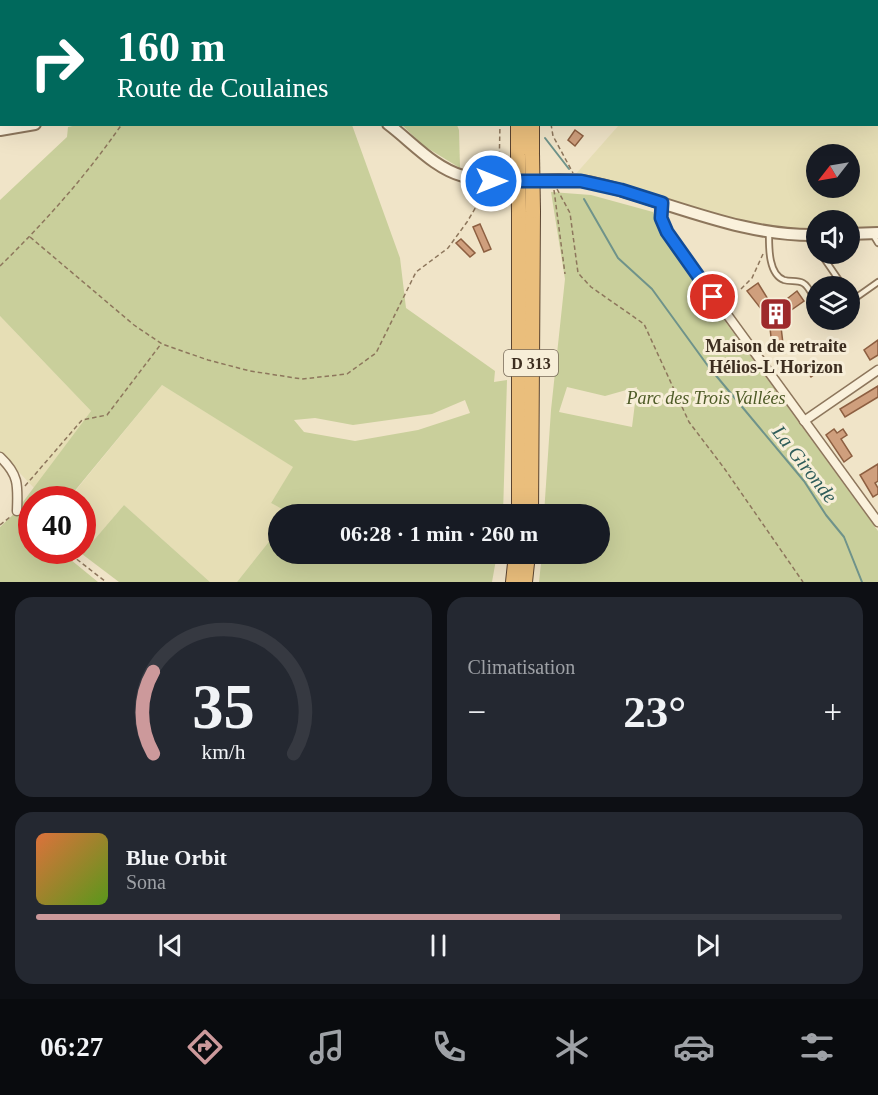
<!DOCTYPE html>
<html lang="fr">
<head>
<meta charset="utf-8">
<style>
  body { margin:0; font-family:Georgia,serif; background:#242831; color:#f1f3f6; height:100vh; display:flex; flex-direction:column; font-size:22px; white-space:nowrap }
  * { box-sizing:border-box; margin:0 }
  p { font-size:20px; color:#9ea1a6 }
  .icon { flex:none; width:33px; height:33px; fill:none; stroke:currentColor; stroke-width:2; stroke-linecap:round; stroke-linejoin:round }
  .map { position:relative; height:582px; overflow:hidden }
  .sheet { display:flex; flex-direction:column; gap:15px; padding:15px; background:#0d0f14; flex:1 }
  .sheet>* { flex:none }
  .banner { position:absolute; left:0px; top:0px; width:879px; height:126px; box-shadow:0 6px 24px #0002; background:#00695c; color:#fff; overflow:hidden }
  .needle { width:39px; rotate:239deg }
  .buttons { position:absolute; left:806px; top:144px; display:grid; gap:12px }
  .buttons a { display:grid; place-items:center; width:54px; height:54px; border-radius:50%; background:#171b24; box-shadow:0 6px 24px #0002; font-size:30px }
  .speed { position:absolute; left:18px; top:486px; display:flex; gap:12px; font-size:30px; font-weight:700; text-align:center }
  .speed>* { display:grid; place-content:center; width:78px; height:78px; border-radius:50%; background:#171b24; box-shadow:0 6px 24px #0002; line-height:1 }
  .speed .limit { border:9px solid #d22; background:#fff; color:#111 }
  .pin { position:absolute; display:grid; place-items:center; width:51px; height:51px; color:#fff; margin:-26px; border:3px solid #fff; border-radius:50%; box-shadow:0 2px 6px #0007 }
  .me { position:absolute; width:66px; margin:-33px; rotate:90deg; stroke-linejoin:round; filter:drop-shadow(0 0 4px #0008) }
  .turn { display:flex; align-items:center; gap:21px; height:126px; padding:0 18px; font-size:27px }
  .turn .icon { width:78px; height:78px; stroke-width:2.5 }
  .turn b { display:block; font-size:42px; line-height:51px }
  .big { font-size:45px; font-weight:700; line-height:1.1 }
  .sheet .card { flex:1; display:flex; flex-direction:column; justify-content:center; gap:9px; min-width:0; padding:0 21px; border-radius:18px; background:#242831 }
  .sheet .dial { align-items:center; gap:0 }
  .dial svg { height:156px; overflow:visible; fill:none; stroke:#363941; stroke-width:7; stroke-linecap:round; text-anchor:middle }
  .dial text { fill:#f1f3f6; stroke:none }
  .song { display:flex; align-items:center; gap:18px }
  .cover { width:72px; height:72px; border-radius:9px; background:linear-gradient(135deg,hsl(20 70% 55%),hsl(90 70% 35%)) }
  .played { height:6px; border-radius:3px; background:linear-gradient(90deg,#cc999b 65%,#363941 65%) }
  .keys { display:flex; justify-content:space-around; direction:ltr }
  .heat { display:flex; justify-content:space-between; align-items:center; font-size:33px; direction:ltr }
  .sheet .tiles { flex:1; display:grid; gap:15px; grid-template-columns:1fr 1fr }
  .card:last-child { grid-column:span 2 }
  .trip { position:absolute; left:268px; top:504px; width:342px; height:60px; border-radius:30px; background:#171b24; box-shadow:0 6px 24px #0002; font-weight:700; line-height:60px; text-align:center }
  .dock { display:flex; height:96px; justify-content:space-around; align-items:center; background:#090b0e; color:#9ea1a6 }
  .dock .icon { width:42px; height:42px }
  .dock .active { color:#cc999b }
  .dock b { font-size:27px; color:#f1f3f6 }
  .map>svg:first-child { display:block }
  .farmland { fill:#e6deb5; fill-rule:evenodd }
  .green { fill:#c9cf9b; fill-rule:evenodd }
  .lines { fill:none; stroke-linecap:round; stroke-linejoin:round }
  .stream { stroke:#6f938a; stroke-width:2 }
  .building { fill:#cf9f7d; stroke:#8d5f41; stroke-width:1.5 }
  .service-casing { stroke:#8d765c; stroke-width:8 }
  .minor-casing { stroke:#8d765c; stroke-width:11 }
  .tertiary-casing { stroke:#8d765c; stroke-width:14 }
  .trunk-casing { stroke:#5b4430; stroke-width:16 }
  .path { stroke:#8d765c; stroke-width:1.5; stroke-dasharray:4.5 3; stroke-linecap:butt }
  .service { stroke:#faf1dc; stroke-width:4.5 }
  .minor { stroke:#faf1dc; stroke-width:8 }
  .tertiary { stroke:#faf1dc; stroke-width:10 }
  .trunk { stroke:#eabe7c; stroke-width:14 }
  .trunk-bridge-casing { stroke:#5b4430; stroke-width:16; stroke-linecap:butt }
  .trunk-bridge { stroke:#eabe7c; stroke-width:14 }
  .route-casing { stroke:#114b97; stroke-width:15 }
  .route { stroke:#1a73e8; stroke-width:10 }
  .labels { text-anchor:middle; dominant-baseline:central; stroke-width:6; stroke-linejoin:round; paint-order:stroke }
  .shield { fill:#f7eed8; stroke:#756857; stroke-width:1.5 }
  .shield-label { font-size:16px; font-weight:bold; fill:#3d2e20 }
  .poi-label { font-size:18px; font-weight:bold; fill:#3d2e20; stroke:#f7eed8 }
  .park-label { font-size:18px; font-style:italic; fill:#4d5a26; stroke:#f7eed8 }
  .water-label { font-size:20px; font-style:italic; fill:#2f5d5a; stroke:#f7eed8 }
</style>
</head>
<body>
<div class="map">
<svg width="878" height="582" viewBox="0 0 878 582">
  <rect width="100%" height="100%" fill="#f0e4c8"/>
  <g class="farmland">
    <path d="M766,0H878V230L849,231V220H816V231L760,227L658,198L649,193L574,176L619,125L878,124V2ZM816,154H849V188H816Z"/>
    <polygon points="0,316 91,411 34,488 0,452"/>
    <polygon points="162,385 294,467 271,503 291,514 279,514 279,529 237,582 210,582 124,505 82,554 78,551 82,550 82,500 68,500"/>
  </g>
  <g class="green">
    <polygon points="170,0 428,0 429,1 170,1"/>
    <path d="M82,124L352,125L400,258L406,308L495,371L494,382L507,380L503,514H291L271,503L293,467L162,385L68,499L32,500L31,515L20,506L91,411L0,316V200L67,137L68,127ZM465,400L470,413L418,430L355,441L304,432L294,420L315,418L353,425L432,414Z"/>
    <polygon points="402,125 457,125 459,130 460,168 424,146"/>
    <path d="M551,192L591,195L653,212L662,235L878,531V582H539L542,554H600V514H544L551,410L565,279ZM567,387L605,396L637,387L632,427L559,412Z"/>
    <polygon points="124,505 210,582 119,582 82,554"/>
    <polygon points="16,512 31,529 32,550 60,551 98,582 0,582 0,527"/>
    <polygon points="279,529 279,554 497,554 492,582 237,582"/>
  </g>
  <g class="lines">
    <g class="stream">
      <polyline points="456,0 457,2"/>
      <polyline points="463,0 463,2"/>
      <polyline points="545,138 569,169"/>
      <polyline points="584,199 618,258 652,289 708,366 804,481 826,515 844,537 862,582"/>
    </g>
  </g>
  <g class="building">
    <polygon points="575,130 583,136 575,146 568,140"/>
    <polygon points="480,224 491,249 484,252 473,227"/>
    <polygon points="461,239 475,253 470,257 456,243"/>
    <polygon points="758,283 774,309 797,291 804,301 780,318 783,344 772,346 769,319 747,291"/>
    <polygon points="878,340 878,355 870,360 864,350"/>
    <polygon points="812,361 819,371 811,377 804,366"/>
    <polygon points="878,386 878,397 845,417 840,409"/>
    <polygon points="834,429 837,433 843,429 847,435 841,439 852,456 844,462 826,435"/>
    <polygon points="878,464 878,481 875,483 878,488 878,494 873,497 860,475"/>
  </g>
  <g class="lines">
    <defs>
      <g id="service">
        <path d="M769,233C769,246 768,274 784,280C790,282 797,280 803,283C809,286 813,297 816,302"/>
        <polyline points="872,233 878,243"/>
        <polyline points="821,254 843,286"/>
        <polyline points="849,296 854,299 878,282"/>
        <polyline points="826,320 828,323"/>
      </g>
      <g id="minor">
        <polyline points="47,0 49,2"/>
        <polyline points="662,203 661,218 667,232 878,522"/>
        <polyline points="804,421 878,370"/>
        <path d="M0,457C19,475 18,485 17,511"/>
      </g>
      <g id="tertiary">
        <path d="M388,124C412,142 434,168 463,176C502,187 542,177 581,181C605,184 629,193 652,200C706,217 759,236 816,235"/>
        <polyline points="0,130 35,124"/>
        <polyline points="849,234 878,233"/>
      </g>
      <g id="trunk">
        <polyline points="538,2 538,0"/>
        <polyline points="518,124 518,155"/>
        <polyline points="532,124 532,154"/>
        <polyline points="519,211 519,514"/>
        <polyline points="531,514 533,211"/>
        <polyline points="513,582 516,554"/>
        <polyline points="525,582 528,554"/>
      </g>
    </defs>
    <use href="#service" class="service-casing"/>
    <use href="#minor" class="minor-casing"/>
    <use href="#tertiary" class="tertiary-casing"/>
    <use href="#trunk" class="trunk-casing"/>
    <g class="path">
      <polyline points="167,2 168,0"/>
      <polyline points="510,2 510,0"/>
      <polyline points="551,124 553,136 573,173"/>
      <polyline points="499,171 500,124"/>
      <polyline points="557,189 570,213 578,273 591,287 644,324 689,422 724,468 803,582"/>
      <polyline points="554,190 565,274"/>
      <polyline points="30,237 134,325 162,344 208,360 250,371 302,379 347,374 376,353 416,272 448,248 467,222 486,190"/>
      <path d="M0,266C45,222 86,176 122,124"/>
      <polyline points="741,289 752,278 763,254"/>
      <polyline points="25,486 82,420 107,415 161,344"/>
      <polyline points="23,516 32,523"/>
      <polyline points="0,525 10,517"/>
      <polyline points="65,550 106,582"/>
    </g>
    <use href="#service" class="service"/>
    <use href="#minor" class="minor"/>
    <use href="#tertiary" class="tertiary"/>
    <use href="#trunk" class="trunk"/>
    <defs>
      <g id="trunk-bridge">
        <polyline points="532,154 533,211"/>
        <polyline points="518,155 519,211"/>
      </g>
    </defs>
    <use href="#trunk-bridge" class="trunk-bridge-casing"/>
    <use href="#trunk-bridge" class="trunk-bridge"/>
  </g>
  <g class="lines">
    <defs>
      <polyline id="route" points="491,181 581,181 621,190 662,203 661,218 667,232 713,297"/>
    </defs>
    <use href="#route" class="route-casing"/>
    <use href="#route" class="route"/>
  </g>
  <defs>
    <symbol id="building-square" viewBox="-11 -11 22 22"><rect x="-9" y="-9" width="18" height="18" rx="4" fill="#9e2a2b" stroke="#f7eed8"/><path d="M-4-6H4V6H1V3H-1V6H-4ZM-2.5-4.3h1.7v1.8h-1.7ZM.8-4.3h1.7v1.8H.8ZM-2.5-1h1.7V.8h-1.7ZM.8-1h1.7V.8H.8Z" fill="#fff"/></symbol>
  </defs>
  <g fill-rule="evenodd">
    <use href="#building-square" x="757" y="295" width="38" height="38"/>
  </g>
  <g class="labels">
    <rect class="shield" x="504" y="350" width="54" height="26" rx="4.5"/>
    <g class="shield-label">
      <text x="531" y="363">D 313</text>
    </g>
    <g class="poi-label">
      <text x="776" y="346">Maison de retraite<tspan x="776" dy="21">Hélios-L'Horizon</tspan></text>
    </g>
    <g class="park-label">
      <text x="706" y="398">Parc des Trois Vallées</text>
    </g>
    <g class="water-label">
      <text transform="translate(805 464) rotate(52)">La Gironde</text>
    </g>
  </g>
</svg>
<div class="buttons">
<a><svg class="needle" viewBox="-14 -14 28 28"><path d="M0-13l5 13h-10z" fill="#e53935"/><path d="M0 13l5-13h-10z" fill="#9ea1a6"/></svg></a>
<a><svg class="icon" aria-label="sound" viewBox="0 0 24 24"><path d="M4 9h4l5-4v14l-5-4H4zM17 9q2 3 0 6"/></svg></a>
<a><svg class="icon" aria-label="layers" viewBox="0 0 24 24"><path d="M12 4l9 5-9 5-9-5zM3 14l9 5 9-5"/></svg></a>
</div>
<div class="speed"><div class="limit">40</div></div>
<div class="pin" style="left:713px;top:297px;background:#d93025"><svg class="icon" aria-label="arrive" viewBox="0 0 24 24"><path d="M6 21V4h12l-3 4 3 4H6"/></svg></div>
<svg class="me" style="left:491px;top:181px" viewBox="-20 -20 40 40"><circle r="17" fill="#1a73e8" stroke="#fff" stroke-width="3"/><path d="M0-11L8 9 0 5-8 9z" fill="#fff"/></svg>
<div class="trip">06:28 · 1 min · 260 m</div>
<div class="banner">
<div class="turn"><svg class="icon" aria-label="right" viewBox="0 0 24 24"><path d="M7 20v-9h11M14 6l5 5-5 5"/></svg><div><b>160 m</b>Route de Coulaines</div></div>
</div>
</div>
<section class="sheet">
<div class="tiles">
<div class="card dial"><svg viewBox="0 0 100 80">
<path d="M14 69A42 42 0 1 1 86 69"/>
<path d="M14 69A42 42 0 0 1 14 27" stroke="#cc999b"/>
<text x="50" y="56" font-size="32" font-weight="700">35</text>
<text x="50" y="72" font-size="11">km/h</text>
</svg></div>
<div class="card"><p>Climatisation</p>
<div class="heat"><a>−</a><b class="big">23°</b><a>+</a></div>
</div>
<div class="card">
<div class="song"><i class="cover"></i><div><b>Blue Orbit</b><p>Sona</p></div></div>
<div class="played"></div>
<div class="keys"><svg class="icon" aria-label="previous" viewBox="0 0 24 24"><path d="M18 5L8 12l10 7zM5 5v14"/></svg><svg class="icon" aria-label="pause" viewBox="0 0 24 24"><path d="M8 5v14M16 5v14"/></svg><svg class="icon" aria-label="next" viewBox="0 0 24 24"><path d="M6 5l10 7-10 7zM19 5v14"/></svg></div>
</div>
</div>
</section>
<nav class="dock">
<b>06:27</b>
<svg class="icon active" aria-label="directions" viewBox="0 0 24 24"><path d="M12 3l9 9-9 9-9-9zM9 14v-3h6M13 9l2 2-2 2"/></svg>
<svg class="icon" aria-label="music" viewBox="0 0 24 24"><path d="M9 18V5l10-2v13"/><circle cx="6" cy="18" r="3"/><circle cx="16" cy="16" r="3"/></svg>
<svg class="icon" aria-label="phone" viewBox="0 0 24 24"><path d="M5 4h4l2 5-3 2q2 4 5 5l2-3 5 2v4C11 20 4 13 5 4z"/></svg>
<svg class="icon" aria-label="climate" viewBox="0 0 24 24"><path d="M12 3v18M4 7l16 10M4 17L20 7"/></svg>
<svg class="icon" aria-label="car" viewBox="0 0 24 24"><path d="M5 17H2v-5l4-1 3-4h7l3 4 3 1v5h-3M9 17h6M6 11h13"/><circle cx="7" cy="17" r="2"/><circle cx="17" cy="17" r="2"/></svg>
<svg class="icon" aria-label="filters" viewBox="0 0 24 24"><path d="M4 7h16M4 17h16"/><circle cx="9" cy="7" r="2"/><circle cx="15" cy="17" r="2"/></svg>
</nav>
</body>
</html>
